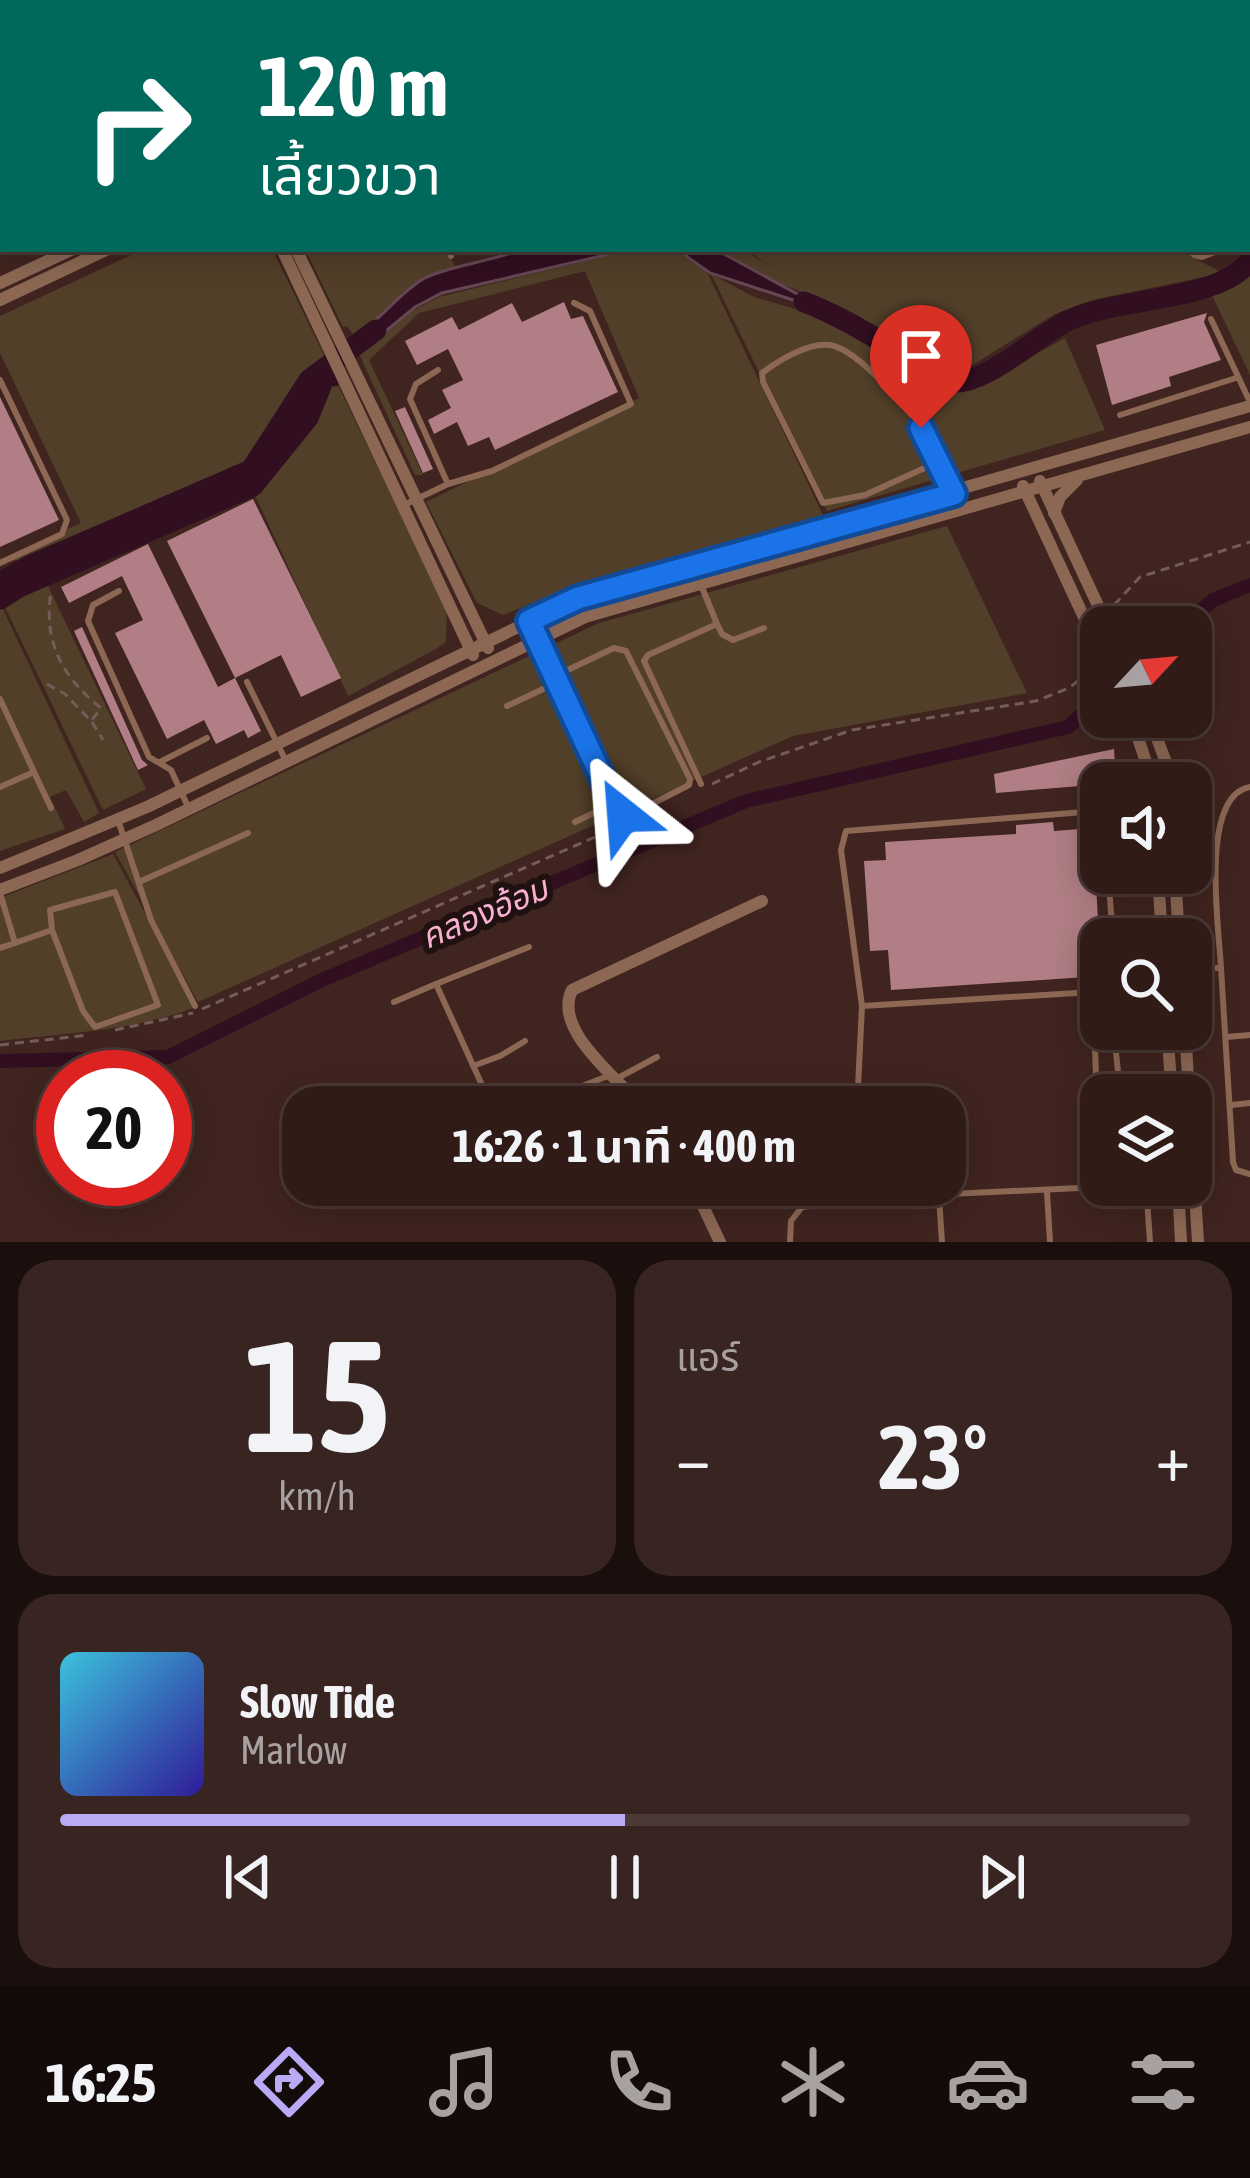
<!DOCTYPE html>
<html lang="th">
<head>
<meta charset="utf-8">
<style>
  body { margin:0; font-family:"Asap Condensed","Noto Sans Thai",sans-serif; background:#382420; color:#f1f3f6; height:100vh; display:flex; flex-direction:column; font-size:45px; white-space:nowrap }
  * { box-sizing:border-box; margin:0 }
  p { font-size:39px; color:#a8a1a1 }
  .icon { flex:none; width:66px; height:66px; fill:none; stroke:currentColor; stroke-width:2; stroke-linecap:round; stroke-linejoin:round }
  .map { position:relative; height:1242px; overflow:hidden }
  .sheet { display:flex; flex-direction:column; gap:18px; padding:18px; background:#1a0f0d; flex:1 }
  .sheet>* { flex:none }
  .banner { position:absolute; left:0px; top:0px; width:1251px; height:252px; box-shadow:0 6px 30px #0003,0 0 0 3px #4b3936; background:#00695c; color:#fff; overflow:hidden }
  .needle { width:78px; rotate:64deg }
  .controls { position:absolute; left:1080px; top:606px; display:grid; gap:24px }
  .controls a { display:grid; place-items:center; width:132px; height:132px; border-radius:24px; background:#301b17; box-shadow:0 6px 30px #0003,0 0 0 3px #4b3936; font-size:60px }
  .speed { position:absolute; left:36px; top:1050px; display:flex; gap:24px; font-size:60px; font-weight:700; text-align:center }
  .speed>* { display:grid; place-content:center; width:156px; height:156px; border-radius:50%; background:#301b17; box-shadow:0 6px 30px #0003,0 0 0 3px #4b3936; line-height:1 }
  .speed .limit { border:18px solid #d22; background:#fff; color:#111 }
  .pin { position:absolute; display:grid; place-items:center; width:102px; height:102px; color:#fff; margin:-123px -51px; border-radius:50% 50% 50% 0; rotate:-45deg; box-shadow:0 0 12px #0007 }
  .pin .icon { rotate:45deg }
  .me { position:absolute; width:132px; margin:-66px; rotate:332deg; stroke-linejoin:round; filter:drop-shadow(0 0 9px #0008) }
  .turn { display:flex; align-items:center; gap:42px; height:252px; padding:0 60px; font-size:54px }
  .turn .icon { width:156px; height:156px; stroke-width:2.5 }
  .turn b { display:block; font-size:84px; line-height:102px }
  .big { font-size:90px; font-weight:700; line-height:1.1 }
  .sheet .card { flex:1; display:flex; flex-direction:column; justify-content:center; gap:18px; min-width:0; padding:0 42px; border-radius:36px; background:#382420 }
  .sheet .dial { align-items:center; gap:0 }
  .dial b { font-size:156px; line-height:1 }
  .song { display:flex; align-items:center; gap:36px }
  .cover { width:144px; height:144px; border-radius:18px; background:linear-gradient(135deg,hsl(190 70% 55%),hsl(250 70% 35%)) }
  .played { height:12px; border-radius:6px; background:linear-gradient(90deg,#baaaf6 50%,#4b3936 50%) }
  .keys { display:flex; justify-content:space-around; direction:ltr }
  .heat { display:flex; justify-content:space-between; align-items:center; font-size:66px; direction:ltr }
  .sheet .tiles { flex:1; display:grid; gap:18px; grid-template-columns:1fr 1fr }
  .card:last-child { grid-column:span 2 }
  .trip { position:absolute; left:282px; top:1086px; width:684px; height:120px; border-radius:36px; background:#301b17; box-shadow:0 6px 30px #0003,0 0 0 3px #4b3936; font-weight:700; line-height:120px; text-align:center }
  .menu { display:flex; height:192px; justify-content:space-around; align-items:center; background:#130b09; color:#a8a1a1 }
  .menu .icon { width:84px; height:84px }
  .menu .active { color:#baaaf6 }
  .menu b { font-size:54px; color:#f1f3f6 }
  .map>svg:first-child { display:block }
  .green { fill:#523f29 }
  .water { fill:#310e20; stroke:#664753; stroke-width:3 }
  .lines { fill:none; stroke-linecap:round; stroke-linejoin:round }
  .canal { stroke:#310e20; stroke-width:14 }
  .river { stroke:#310e20; stroke-width:21 }
  .building { fill:#b07e84 }
  .path { stroke:#755c58; stroke-width:3; stroke-dasharray:9 6; stroke-linecap:butt }
  .lane { stroke:#8c6854; stroke-width:6 }
  .street { stroke:#8c6854; stroke-width:12 }
  .route-casing { stroke:#114b97; stroke-width:30 }
  .route { stroke:#1a73e8; stroke-width:21 }
  .labels { text-anchor:middle; dominant-baseline:central; stroke-width:12; stroke-linejoin:round; paint-order:stroke }
  .water-label { font-size:33px; font-style:italic; fill:#f8b0d0; stroke:#1e110f }
</style>
</head>
<body>
<div class="map">
<svg width="1250" height="1242" viewBox="0 0 1250 1242">
  <rect width="100%" height="100%" fill="#40241f"/>
  <g class="green">
    <polygon points="144,249 272,249 325,357 306,369 250,463 27,567 16,560 0,563 0,559 81,523 0,353 0,316"/>
    <polygon points="305,249 446,249 457,270 403,292 388,313 355,337 347,326 343,327"/>
    <polygon points="655,249 681,255 706,270 823,515 577,585 503,615 477,603 426,502 639,398 585,271 419,313 369,360 423,475 415,475 359,354 412,311 439,297 618,253"/>
    <polygon points="714,249 742,249 770,266 746,249 1190,249 1194,258 1223,273 1097,299 1055,314 961,372 945,366 837,305 757,275"/>
    <polygon points="711,274 754,297 833,320 939,387 970,391 1065,338 1105,430 827,511"/>
    <polygon points="1250,276 1250,375 1211,293"/>
    <path d="M334,377L447,610L446,642L436,649L348,696L254,493C275,451 308,422 324,378Z"/>
    <polygon points="947,526 1027,693 793,736 198,1002 115,852 599,623"/>
    <polygon points="45,580 146,789 103,810 2,601"/>
    <polygon points="0,603 99,813 84,822 66,790 50,797 65,829 0,851"/>
    <path d="M113,854L196,1007C134,1031 65,1033 0,1041V898Z"/>
  </g>
  <g class="water">
    <path d="M523,249H631L442,293L415,307L358,354L350,338C380,323 395,296 423,279C447,266 494,261 523,249Z"/>
    <polygon points="660,249 715,249 830,312 710,273 679,251"/>
  </g>
  <g class="lines">
    <g class="canal">
      <polyline points="1182,627 1213,600 1250,585"/>
      <polyline points="0,1061 168,1057 322,980 746,801 1068,727 1101,697"/>
    </g>
    <g class="river">
      <path d="M804,302C841,316 875,338 909,358C922,365 935,376 949,381C978,391 1041,333 1069,320C1118,297 1218,302 1250,261"/>
      <polyline points="0,583 27,567 251,470 309,380 376,330"/>
      <polyline points="0,599 19,587 253,486 308,418 325,376 333,376 332,373"/>
    </g>
  </g>
  <g class="building">
    <polygon points="564,302 571,319 583,316 618,392 495,450 489,437 468,446 457,422 434,434 428,420 451,408 442,390 463,380 448,349 417,365 405,341 452,317 459,330 512,303 522,322"/>
    <polygon points="1207,313 1204,322 1221,360 1169,377 1171,386 1112,405 1096,345"/>
    <polygon points="0,397 59,520 0,547"/>
    <polygon points="405,407 433,469 423,473 395,411"/>
    <polygon points="253,499 341,678 301,697 281,655 235,678 167,541"/>
    <polygon points="148,544 218,687 235,678 261,731 248,738 244,730 216,744 204,720 167,739 115,633 143,620 122,576 69,603 61,587"/>
    <polygon points="82,627 142,760 148,765 138,770 74,631"/>
    <polygon points="1114,749 1116,783 996,793 994,774"/>
    <polygon points="1053,822 1054,831 1093,828 1101,976 891,990 888,950 870,951 864,861 886,860 885,842 1016,834 1016,825"/>
  </g>
  <g class="lines">
    <g class="path">
      <polyline points="1114,605 1140,577 1250,542"/>
      <path d="M47,684L65,694L91,721L101,708C62,677 43,642 51,591"/>
      <polyline points="92,722 103,740"/>
      <polyline points="712,784 759,762 852,730 1036,701 1069,688 1100,664"/>
      <polyline points="202,1009 627,823"/>
      <polyline points="115,1030 193,1013"/>
      <polyline points="0,1045 88,1035"/>
    </g>
    <g class="lane">
      <polyline points="21,0 24,3"/>
      <polyline points="154,0 155,3"/>
      <polyline points="172,0 174,3"/>
      <polyline points="356,0 358,3"/>
      <polyline points="473,0 474,3"/>
      <polyline points="1069,0 1070,3"/>
      <polyline points="0,245 3,244"/>
      <polyline points="448,249 451,256"/>
      <polyline points="1191,249 1194,255 1202,257 1223,249"/>
      <polyline points="1211,319 1250,402"/>
      <polyline points="438,370 416,384 410,399 447,482"/>
      <polyline points="0,380 67,520 62,534 0,563"/>
      <polyline points="1120,415 1236,378"/>
      <path d="M940,461L865,495L823,503L763,382L762,373C778,361 808,342 830,345C860,350 914,415 930,441C943,462 951,486 961,509"/>
      <polyline points="404,505 448,484 492,471 631,404 590,311 574,303"/>
      <polyline points="694,568 717,624 648,655 644,661 701,784"/>
      <polyline points="119,591 93,605 88,621 149,757 171,770 189,809"/>
      <polyline points="717,624 722,634 733,640 764,628"/>
      <polyline points="531,625 620,814 636,812 689,785 690,779 626,651 614,648 555,676"/>
      <polyline points="247,682 285,759"/>
      <polyline points="0,699 34,772 0,787"/>
      <polyline points="507,706 558,682"/>
      <polyline points="160,762 207,738"/>
      <polyline points="34,772 51,808"/>
      <polyline points="118,820 151,920 195,1006"/>
      <polyline points="575,822 614,803"/>
      <polyline points="1108,873 1113,939"/>
      <polyline points="139,882 248,833"/>
      <polyline points="0,893 15,943 52,930 83,1011 95,1027 158,1005 115,892 50,910 52,930"/>
      <polyline points="0,948 15,943"/>
      <path d="M1191,968H1221C1219,928 1199,796 1250,787"/>
      <polyline points="1221,968 1233,1162 1236,1170 1250,1174"/>
      <polyline points="394,1002 436,984"/>
      <polyline points="862,1006 1093,992 1100,1187 1135,1185"/>
      <polyline points="1226,1037 1250,1035"/>
      <polyline points="1094,1039 1115,1043 1119,1081 1127,1095"/>
      <polyline points="473,1066 500,1056 525,1041"/>
      <polyline points="618,1078 657,1057"/>
      <polyline points="1231,1105 1250,1103"/>
      <polyline points="492,1107 436,984 529,947"/>
      <polyline points="528,1107 608,1076"/>
      <polyline points="857,1107 862,1006 841,850 846,831 1096,811 1101,815"/>
      <polyline points="862,1185 864,1198 1100,1187"/>
      <polyline points="1146,1185 1150,1242"/>
      <polyline points="1047,1192 1050,1242"/>
      <polyline points="427,1193 448,1185"/>
      <polyline points="939,1198 942,1242"/>
      <polyline points="790,1242 791,1221 802,1207 864,1198"/>
    </g>
    <g class="street">
      <polyline points="1230,0 1231,3"/>
      <polyline points="952,3 957,0"/>
      <polyline points="982,3 987,0"/>
      <polyline points="1248,39 1250,43"/>
      <polyline points="1248,59 1250,61"/>
      <polyline points="282,249 473,655"/>
      <polyline points="296,249 488,648"/>
      <polyline points="0,283 73,249"/>
      <polyline points="0,300 108,249"/>
      <polyline points="1040,481 1108,627"/>
      <polyline points="1023,486 1101,654"/>
      <polyline points="1054,513 1060,497 1077,480"/>
      <polyline points="1131,717 1153,783"/>
      <polyline points="1149,717 1167,765 1169,783"/>
      <polyline points="0,868 147,807 578,598 1250,406"/>
      <polyline points="1158,873 1162,939"/>
      <polyline points="1175,873 1179,939"/>
      <polyline points="0,890 78,860 156,825 585,617 1250,427"/>
      <polyline points="1167,1029 1172,1095"/>
      <polyline points="1185,1029 1189,1095"/>
      <path d="M641,1107C620,1079 552,1031 572,990L762,901"/>
      <polyline points="1191,1127 1198,1242"/>
      <polyline points="693,1185 720,1242"/>
      <polyline points="1178,1185 1181,1242"/>
    </g>
  </g>
  <g class="lines">
    <defs>
      <polyline id="route" points="623,815 618,812 529,621 578,598 954,494 921,428"/>
    </defs>
    <use href="#route" class="route-casing"/>
    <use href="#route" class="route"/>
  </g>
  <g class="labels">
    <g class="water-label">
      <text transform="translate(484 912) rotate(-23)">คลองอ้อม</text>
    </g>
  </g>
</svg>
<div class="controls">
<a><svg class="needle" viewBox="-14 -14 28 28"><path d="M0-13l5 13h-10z" fill="#e53935"/><path d="M0 13l5-13h-10z" fill="#a8a1a1"/></svg></a>
<a><svg class="icon" aria-label="sound" viewBox="0 0 24 24"><path d="M4 9h4l5-4v14l-5-4H4zM17 9q2 3 0 6"/></svg></a>
<a><svg class="icon" aria-label="search" viewBox="0 0 24 24"><circle cx="10" cy="10" r="6"/><path d="M15 15l6 6"/></svg></a>
<a><svg class="icon" aria-label="layers" viewBox="0 0 24 24"><path d="M12 4l9 5-9 5-9-5zM3 14l9 5 9-5"/></svg></a>
</div>
<div class="speed"><div class="limit">20</div></div>
<div class="pin" style="left:921px;top:428px;background:#d93025"><svg class="icon" aria-label="arrive" viewBox="0 0 24 24"><path d="M6 21V4h12l-3 4 3 4H6"/></svg></div>
<svg class="me" style="left:623px;top:815px" viewBox="-20 -20 40 40"><path d="M0-17L14 15 0 8-14 15z" fill="#1a73e8" stroke="#fff" stroke-width="4"/></svg>
<div class="trip">16:26 · 1 นาที · 400 m</div>
<div class="banner">
<div class="turn"><svg class="icon" aria-label="right" viewBox="0 0 24 24"><path d="M7 20v-9h11M14 6l5 5-5 5"/></svg><div><b>120 m</b>เลี้ยวขวา</div></div>
</div>
</div>
<section class="sheet">
<div class="tiles">
<div class="card dial"><b>15</b><p>km/h</p></div>
<div class="card"><p>แอร์</p>
<div class="heat"><a>−</a><b class="big">23°</b><a>+</a></div>
</div>
<div class="card">
<div class="song"><i class="cover"></i><div><b>Slow Tide</b><p>Marlow</p></div></div>
<div class="played"></div>
<div class="keys"><svg class="icon" aria-label="previous" viewBox="0 0 24 24"><path d="M18 5L8 12l10 7zM5 5v14"/></svg><svg class="icon" aria-label="pause" viewBox="0 0 24 24"><path d="M8 5v14M16 5v14"/></svg><svg class="icon" aria-label="next" viewBox="0 0 24 24"><path d="M6 5l10 7-10 7zM19 5v14"/></svg></div>
</div>
</div>
</section>
<nav class="menu">
<b>16:25</b>
<svg class="icon active" aria-label="directions" viewBox="0 0 24 24"><path d="M12 3l9 9-9 9-9-9zM9 14v-3h6M13 9l2 2-2 2"/></svg>
<svg class="icon" aria-label="music" viewBox="0 0 24 24"><path d="M9 18V5l10-2v13"/><circle cx="6" cy="18" r="3"/><circle cx="16" cy="16" r="3"/></svg>
<svg class="icon" aria-label="phone" viewBox="0 0 24 24"><path d="M5 4h4l2 5-3 2q2 4 5 5l2-3 5 2v4C11 20 4 13 5 4z"/></svg>
<svg class="icon" aria-label="climate" viewBox="0 0 24 24"><path d="M12 3v18M4 7l16 10M4 17L20 7"/></svg>
<svg class="icon" aria-label="car" viewBox="0 0 24 24"><path d="M5 17H2v-5l4-1 3-4h7l3 4 3 1v5h-3M9 17h6M6 11h13"/><circle cx="7" cy="17" r="2"/><circle cx="17" cy="17" r="2"/></svg>
<svg class="icon" aria-label="filters" viewBox="0 0 24 24"><path d="M4 7h16M4 17h16"/><circle cx="9" cy="7" r="2"/><circle cx="15" cy="17" r="2"/></svg>
</nav>
</body>
</html>
